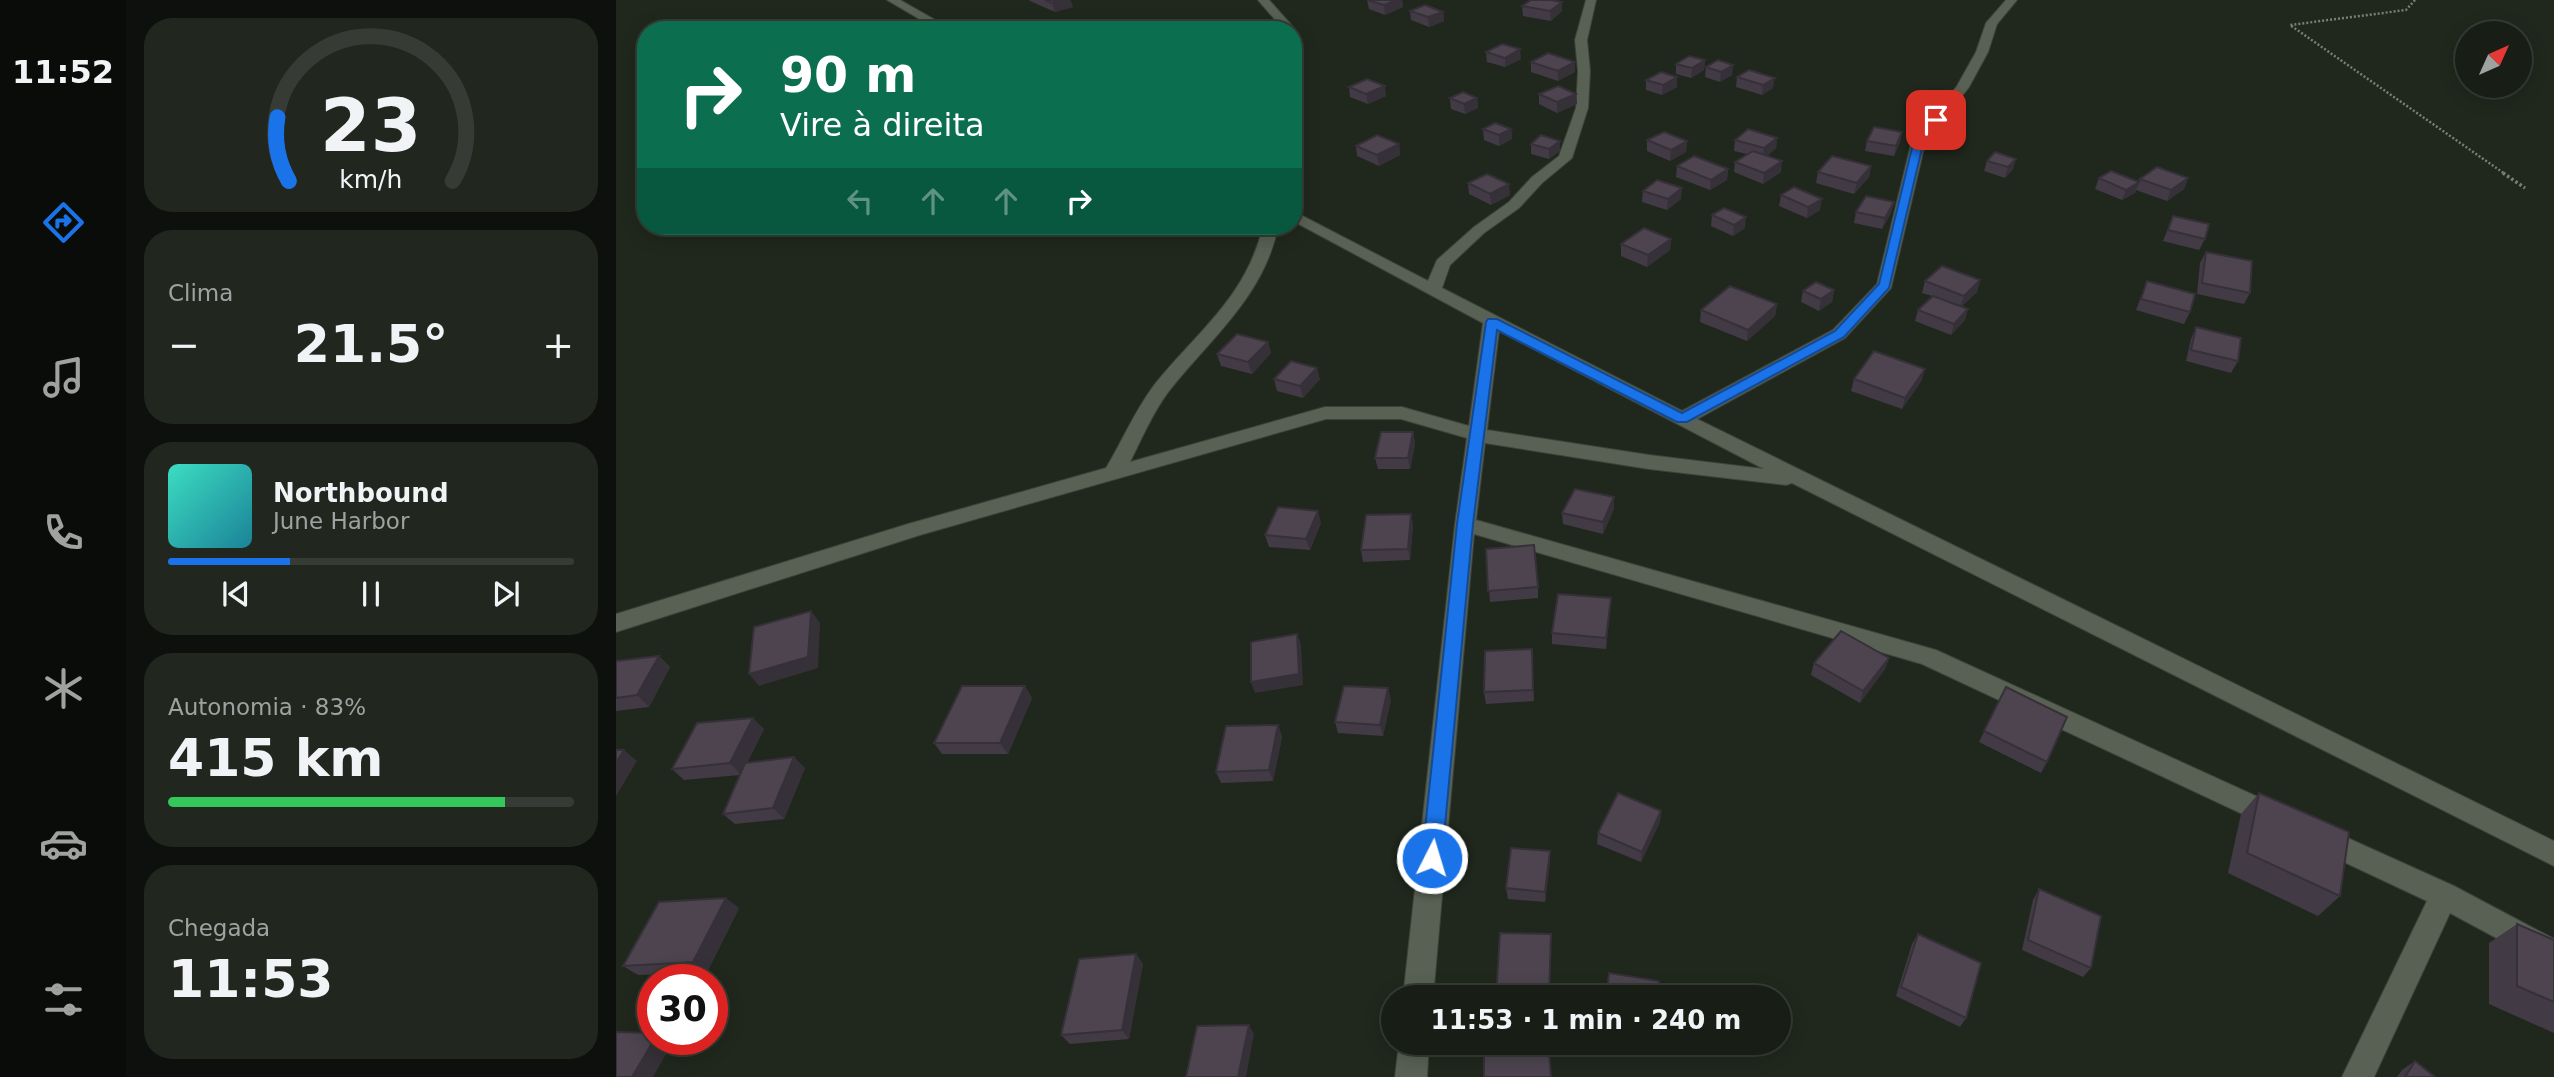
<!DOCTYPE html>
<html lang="pt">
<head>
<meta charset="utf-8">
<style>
  body { margin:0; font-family:"DejaVu Sans",sans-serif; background:#21271f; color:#f1f3f6; height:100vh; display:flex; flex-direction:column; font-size:26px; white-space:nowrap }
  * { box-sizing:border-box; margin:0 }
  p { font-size:23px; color:#9fa2a1 }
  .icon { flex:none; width:38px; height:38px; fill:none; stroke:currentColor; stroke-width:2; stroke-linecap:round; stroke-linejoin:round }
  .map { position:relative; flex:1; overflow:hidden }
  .details { display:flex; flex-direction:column; gap:18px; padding:18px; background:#0d100c; width:490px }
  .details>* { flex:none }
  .top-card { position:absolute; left:21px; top:21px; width:665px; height:214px; border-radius:28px; box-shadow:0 4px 18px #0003,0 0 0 2px #363c35; background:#0b6e4f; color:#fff; overflow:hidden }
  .needle { width:46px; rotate:45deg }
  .tools { position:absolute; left:1839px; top:21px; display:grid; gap:14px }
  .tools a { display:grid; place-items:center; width:77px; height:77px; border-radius:50%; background:#181e16; box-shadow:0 4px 18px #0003,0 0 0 2px #363c35; font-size:35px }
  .speed { position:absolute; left:21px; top:964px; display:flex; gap:14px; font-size:35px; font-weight:700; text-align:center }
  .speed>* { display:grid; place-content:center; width:91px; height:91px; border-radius:50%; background:#181e16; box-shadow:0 4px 18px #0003,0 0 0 2px #363c35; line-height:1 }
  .speed .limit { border:10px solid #d22; background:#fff; color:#111 }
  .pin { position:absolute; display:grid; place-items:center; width:60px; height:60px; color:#fff; margin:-30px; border-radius:14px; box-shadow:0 4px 10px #0006 }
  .me { position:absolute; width:77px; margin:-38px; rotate:5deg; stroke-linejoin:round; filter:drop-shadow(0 0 5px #0008) }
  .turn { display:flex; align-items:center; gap:24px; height:147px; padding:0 28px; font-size:32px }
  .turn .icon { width:91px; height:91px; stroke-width:2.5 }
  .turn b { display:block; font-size:49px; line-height:60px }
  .lanes { display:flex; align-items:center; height:66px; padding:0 28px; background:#0003; justify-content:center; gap:35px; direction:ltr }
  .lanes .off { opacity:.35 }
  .big { font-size:52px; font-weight:700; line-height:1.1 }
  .details .card { flex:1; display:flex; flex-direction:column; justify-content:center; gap:10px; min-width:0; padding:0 24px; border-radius:28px; background:#21271f }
  .details .dial { align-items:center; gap:0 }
  .dial svg { height:182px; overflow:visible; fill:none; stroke:#363c35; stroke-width:7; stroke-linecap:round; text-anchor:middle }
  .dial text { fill:#f1f3f6; stroke:none }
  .song { display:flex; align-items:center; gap:21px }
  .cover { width:84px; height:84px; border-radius:10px; background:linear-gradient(135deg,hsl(170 70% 55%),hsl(190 70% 35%)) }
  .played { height:7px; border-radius:4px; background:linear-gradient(90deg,#1a73e8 30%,#363c35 30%) }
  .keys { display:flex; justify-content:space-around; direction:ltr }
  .heat { display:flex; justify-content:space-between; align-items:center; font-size:38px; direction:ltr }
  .charge { height:10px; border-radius:5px; background:linear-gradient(90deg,#34c759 83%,#363c35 0) }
  .trip { position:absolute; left:765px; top:985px; width:410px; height:70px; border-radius:35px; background:#181e16; box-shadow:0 4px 18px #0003,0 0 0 2px #363c35; font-weight:700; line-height:70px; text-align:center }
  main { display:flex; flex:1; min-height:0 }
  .menu { display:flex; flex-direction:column; width:126px; justify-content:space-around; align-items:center; background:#0a0c09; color:#9fa2a1 }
  .menu .icon { width:49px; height:49px }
  .menu .active { color:#1a73e8 }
  .menu b { font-size:32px; color:#f1f3f6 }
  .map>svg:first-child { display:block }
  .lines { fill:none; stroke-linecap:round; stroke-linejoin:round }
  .minor-casing { stroke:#3d433a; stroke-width:2 }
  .path-far1 { stroke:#787f75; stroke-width:2.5; stroke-dasharray:2 2; stroke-linecap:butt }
  .path { stroke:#787f75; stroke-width:3.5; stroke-dasharray:2.5 2.5; stroke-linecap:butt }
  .minor { fill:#586154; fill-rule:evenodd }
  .wall { fill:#423a45 }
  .shaded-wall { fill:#363038 }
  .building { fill:#4d4450; stroke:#363038; stroke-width:2 }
  .route { fill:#1a73e8; stroke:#114b97; stroke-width:2 }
</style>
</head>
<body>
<main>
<nav class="menu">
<b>11:52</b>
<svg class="icon active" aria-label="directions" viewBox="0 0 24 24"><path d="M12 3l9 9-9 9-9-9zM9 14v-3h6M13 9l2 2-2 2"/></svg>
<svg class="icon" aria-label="music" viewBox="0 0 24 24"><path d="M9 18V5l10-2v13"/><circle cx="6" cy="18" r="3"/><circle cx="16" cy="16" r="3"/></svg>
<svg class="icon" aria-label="phone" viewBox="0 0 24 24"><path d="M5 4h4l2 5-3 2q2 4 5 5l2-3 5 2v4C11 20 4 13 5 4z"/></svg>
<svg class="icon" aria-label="climate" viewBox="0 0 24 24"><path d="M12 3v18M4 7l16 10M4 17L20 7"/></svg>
<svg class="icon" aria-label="car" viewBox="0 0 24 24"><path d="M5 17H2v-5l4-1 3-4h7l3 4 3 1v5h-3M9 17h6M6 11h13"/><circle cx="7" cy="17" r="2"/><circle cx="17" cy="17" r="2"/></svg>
<svg class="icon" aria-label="filters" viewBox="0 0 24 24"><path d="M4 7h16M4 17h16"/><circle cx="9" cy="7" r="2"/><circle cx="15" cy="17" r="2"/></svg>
</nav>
<section class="details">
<div class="card dial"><svg viewBox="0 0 100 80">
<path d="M14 69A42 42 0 1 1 86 69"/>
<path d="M14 69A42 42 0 0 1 9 41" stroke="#1a73e8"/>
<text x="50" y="56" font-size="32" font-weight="700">23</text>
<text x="50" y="72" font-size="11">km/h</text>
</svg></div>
<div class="card"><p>Clima</p>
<div class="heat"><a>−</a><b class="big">21.5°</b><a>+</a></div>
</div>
<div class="card">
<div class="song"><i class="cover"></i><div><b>Northbound</b><p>June Harbor</p></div></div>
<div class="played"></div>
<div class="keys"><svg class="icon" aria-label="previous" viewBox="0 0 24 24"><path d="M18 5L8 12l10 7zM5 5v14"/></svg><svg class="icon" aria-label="pause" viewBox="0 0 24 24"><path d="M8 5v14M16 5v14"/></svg><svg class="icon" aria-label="next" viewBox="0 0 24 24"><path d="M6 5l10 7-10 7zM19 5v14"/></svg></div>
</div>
<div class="card"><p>Autonomia · 83%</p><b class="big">415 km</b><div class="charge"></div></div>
<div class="card"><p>Chegada</p><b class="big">11:53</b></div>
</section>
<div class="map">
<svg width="1938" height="1077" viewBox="0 0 1938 1077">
  <rect width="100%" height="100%" fill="#20281d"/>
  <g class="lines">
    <defs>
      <g id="minor">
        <polygon points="271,0 284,0 337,30 322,30"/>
        <polygon points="642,0 653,0 678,28 678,32 677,30 668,30"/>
        <path d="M970,0H980L971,40L974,71L972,108L956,158L926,183L903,208L868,233L834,265L826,288L1066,411L1217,330L1261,284L1295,144L1341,86L1360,52L1370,23L1390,0H1401L1381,24L1372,52L1353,87L1309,144L1275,288L1229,338L1081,419L1938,841V866L1176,483L1170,485L1033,469L869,443L860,520L1320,650L1666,808L1670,816L1666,824L1657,828L1648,824L1306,664L858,534L817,998H787L839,524L851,438L785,419H710L304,535L0,632V614L292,524L490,468C507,440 519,410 539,384C582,331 631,296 647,226H662C649,295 595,338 553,391C537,412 526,438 514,462L709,407H786L853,426L867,323L677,221V211L812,281L821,260L858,227L893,202L916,177L943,156L960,108L962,71L959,40ZM883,331L1148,469L1033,455L871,430Z"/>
        <polygon points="677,37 683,40 686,54 677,62"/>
        <polygon points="1705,826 1838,886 1938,939 1938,969 1834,913 1758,1077 1726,1077 1811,901 1696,847 1692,838 1696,829"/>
        <polygon points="783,1043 813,1043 811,1077 779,1077"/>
      </g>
    </defs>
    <use href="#minor" class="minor-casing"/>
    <polyline class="path-far1" points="1799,0 1790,10 1674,25 1889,174"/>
    <polyline class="path" points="1887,173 1909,188"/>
    <use href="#minor" class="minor"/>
  </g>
  <g class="wall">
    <polygon points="413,0 454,0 457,7 439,12 414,1"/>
    <polygon points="751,0 786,0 787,7 769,15 753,9"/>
    <polygon points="946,2 946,11 935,21 907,16 906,6"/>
    <polygon points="794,11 827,12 828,21 813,27 795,20"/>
    <polygon points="870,52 905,59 889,67 871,62"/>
    <polygon points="1089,60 1088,70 1075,78 1060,74 1060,64"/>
    <polygon points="915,62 959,72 942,81 915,72"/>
    <polygon points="1090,67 1116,75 1104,82 1089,77"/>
    <polygon points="1061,77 1061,87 1046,95 1030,90 1030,80"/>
    <polygon points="1121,77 1157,88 1146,95 1120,87"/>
    <polygon points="733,87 770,96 752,104 734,97"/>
    <polygon points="923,94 960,94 961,104 941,113 923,104"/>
    <polygon points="834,98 861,98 862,108 849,114 835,109"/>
    <polygon points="867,129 895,129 896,139 883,146 868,140"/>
    <polygon points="1286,132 1284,142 1278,156 1249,151 1251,141"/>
    <polygon points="1161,138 1160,148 1151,156 1165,172 1147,184 1118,172 1119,162 1131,154 1118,151 1119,140"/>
    <polygon points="1031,140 1071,141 1070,152 1054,161 1031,151"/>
    <polygon points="783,144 784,155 763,166 741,156 740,146"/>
    <polygon points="915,144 944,151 933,159 915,154"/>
    <polygon points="1371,161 1397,169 1389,178 1368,171"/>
    <polygon points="1061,166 1112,169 1111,180 1094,190 1060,177"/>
    <polygon points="1255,166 1253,177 1238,194 1200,183 1202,172"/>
    <polygon points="1483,178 1523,182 1524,179 1572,178 1568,189 1551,201 1520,190 1519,193 1506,200 1479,189"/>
    <polygon points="852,183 894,195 875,205 853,194"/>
    <polygon points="1027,191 1065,199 1051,210 1026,202"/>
    <polygon points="1165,195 1204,210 1191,218 1163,206"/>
    <polygon points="1240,212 1275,213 1266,229 1238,223"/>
    <polygon points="1096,215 1129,228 1117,236 1095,226"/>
    <polygon points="1557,216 1589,239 1583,250 1547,241"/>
    <polygon points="1055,239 1054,250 1031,267 1005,256 1005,244"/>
    <polygon points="1590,252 1634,293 1628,304 1581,294 1584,263"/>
    <polygon points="1364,280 1361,292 1345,307 1352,309 1349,320 1335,335 1299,321 1302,310 1316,296 1306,293 1309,281"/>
    <polygon points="1531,281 1574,312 1568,324 1520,310"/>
    <polygon points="1218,290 1216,302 1203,311 1185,302 1187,291"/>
    <polygon points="1161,304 1159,316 1131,341 1084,322 1085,310"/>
    <polygon points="1580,327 1622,361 1615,373 1570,361 1575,339"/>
    <polygon points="652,342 655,353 636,374 605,366 601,354"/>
    <polygon points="658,379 704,379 687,398 661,391"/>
    <polygon points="1238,379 1306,380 1286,409 1235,391"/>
    <polygon points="797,432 799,444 794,469 762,469 759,458"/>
    <polygon points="998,497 998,509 987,534 947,524 946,513"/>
    <polygon points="705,523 694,550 653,547 649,535"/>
    <polygon points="797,525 794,560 747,562 745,550"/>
    <polygon points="870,549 922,587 922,598 874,602"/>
    <polygon points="994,610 990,649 936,644 936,633"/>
    <polygon points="916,649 918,701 870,704 868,692"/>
    <polygon points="43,656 54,667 33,707 0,711 0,661"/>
    <polygon points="1273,658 1269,669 1244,703 1195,675 1198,663"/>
    <polygon points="409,686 416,698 392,754 326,754 318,743"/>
    <polygon points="1390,687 1431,762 1425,773 1363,742"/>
    <polygon points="775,700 767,736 722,733 719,722"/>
    <polygon points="662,725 666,737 657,781 605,783 600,772"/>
    <polygon points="148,729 131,763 189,768 168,819 119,824 107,814 124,775 68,780 56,769"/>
    <polygon points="1643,793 1724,896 1702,916 1612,873 1625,814"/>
    <polygon points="1045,811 1044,822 1025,862 981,844 982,833"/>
    <polygon points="934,851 934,861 929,902 892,899 890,888"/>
    <polygon points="1423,889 1475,968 1467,977 1406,950 1417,900"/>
    <polygon points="123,908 91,972 22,975 7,966"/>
    <polygon points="1901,924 1938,940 1938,1033 1873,1004 1873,943"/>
    <polygon points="1302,934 1350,1018 1344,1027 1280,996 1296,944"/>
    <polygon points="520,954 527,964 513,1039 454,1044 445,1035"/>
    <polygon points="987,1043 1038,1043 1037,1050"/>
    <polygon points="1799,1061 1819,1077 1781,1077 1786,1070"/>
  </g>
  <g class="shaded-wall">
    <polygon points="445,0 454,0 457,7 439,12 436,3"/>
    <polygon points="781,0 786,0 787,7 769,15 768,5"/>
    <polygon points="946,2 946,11 935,21 934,11"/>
    <polygon points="827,12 828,21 813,27 812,17"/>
    <polygon points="904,49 905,59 889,67 889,58"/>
    <polygon points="1089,60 1088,70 1075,78 1076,68"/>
    <polygon points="959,62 959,72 942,81 942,71"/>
    <polygon points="1117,65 1116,75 1104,82 1105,72"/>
    <polygon points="1061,77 1061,87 1046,95 1047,85"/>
    <polygon points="1159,78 1157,88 1146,95 1147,85"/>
    <polygon points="769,86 770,96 752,104 750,94"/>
    <polygon points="960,94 961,104 941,113 941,102"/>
    <polygon points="861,98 862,108 849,114 848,104"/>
    <polygon points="895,129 896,139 883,146 883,135"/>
    <polygon points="1286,132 1284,142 1278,156 1280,146"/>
    <polygon points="1161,138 1160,148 1147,159 1148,148"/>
    <polygon points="944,141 944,151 933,159 933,149"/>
    <polygon points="1071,141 1070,152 1054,161 1055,150"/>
    <polygon points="783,144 784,155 763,166 761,155"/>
    <polygon points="1400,159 1397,169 1389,178 1392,167"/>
    <polygon points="1166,161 1165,172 1147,184 1148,173"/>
    <polygon points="1255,166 1253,177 1238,194 1241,183"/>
    <polygon points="1112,169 1111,180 1094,190 1095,180"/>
    <polygon points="1572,178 1568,189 1551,201 1555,190"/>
    <polygon points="1523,182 1519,193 1506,200 1510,190"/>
    <polygon points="893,184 894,195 875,205 874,194"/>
    <polygon points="1066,188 1065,199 1051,210 1052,199"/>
    <polygon points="1206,199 1204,210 1191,218 1192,207"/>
    <polygon points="1278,202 1275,213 1266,229 1269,218"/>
    <polygon points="1130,217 1129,228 1117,236 1118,225"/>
    <polygon points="1055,239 1054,250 1031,267 1032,255"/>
    <polygon points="1364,280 1361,292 1344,308 1348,296"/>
    <polygon points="1218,290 1216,302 1203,311 1205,299"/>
    <polygon points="1161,304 1159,316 1131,341 1132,330"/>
    <polygon points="1352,309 1349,320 1335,335 1338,324"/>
    <polygon points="652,342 655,353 636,374 632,362"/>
    <polygon points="701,368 704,379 687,398 684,386"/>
    <polygon points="1309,369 1306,380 1286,409 1289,398"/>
    <polygon points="797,432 799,444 794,469 792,458"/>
    <polygon points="998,497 998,509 987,534 987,522"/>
    <polygon points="702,511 705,523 694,550 690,539"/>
    <polygon points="795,514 797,525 794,560 792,549"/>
    <polygon points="995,598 994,610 990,649 990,638"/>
    <polygon points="195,611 204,623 202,668 143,686 133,674"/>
    <polygon points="681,634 685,645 687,685 639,693 635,682"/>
    <polygon points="43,656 54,667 33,707 21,695"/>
    <polygon points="1273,658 1269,669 1244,703 1247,691"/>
    <polygon points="409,686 416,698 392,754 384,743"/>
    <polygon points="772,688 775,700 767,736 764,725"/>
    <polygon points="137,718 148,729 125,775 114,763"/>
    <polygon points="662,725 666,737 657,781 653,770"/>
    <polygon points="8,750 21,761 0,796 0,763"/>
    <polygon points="178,757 189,768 168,819 157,808"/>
    <polygon points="1045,811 1044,822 1025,862 1026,852"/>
    <polygon points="934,851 934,861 929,902 929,892"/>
    <polygon points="110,898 123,908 91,972 77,962"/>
    <polygon points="935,934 934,998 933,998"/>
    <polygon points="520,954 527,964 513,1039 506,1030"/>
    <polygon points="633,1025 638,1034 630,1077 622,1077"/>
    <polygon points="38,1040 53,1040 57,1042 37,1077 16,1077"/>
  </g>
  <g class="building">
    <polygon points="429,0 445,0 436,3"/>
    <polygon points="751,0 781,0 768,5"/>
    <polygon points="915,0 934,0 946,2 934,11 906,6"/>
    <polygon points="809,5 827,12 812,17 794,11"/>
    <polygon points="886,44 904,49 889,58 870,52"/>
    <polygon points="932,53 959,62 942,71 915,62"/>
    <polygon points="1073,56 1089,60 1076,68 1060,64"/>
    <polygon points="1102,60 1117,65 1105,72 1090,67"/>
    <polygon points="1133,70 1159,78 1147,85 1121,77"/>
    <polygon points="1045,72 1061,77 1047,85 1030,80"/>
    <polygon points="751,79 769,86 750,94 733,87"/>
    <polygon points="942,86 960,94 941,102 923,94"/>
    <polygon points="847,92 861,98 848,104 834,98"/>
    <polygon points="879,123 895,129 883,135 867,129"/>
    <polygon points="1258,127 1286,132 1280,146 1251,141"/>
    <polygon points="1132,129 1161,138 1148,148 1119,140"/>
    <polygon points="1048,132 1071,141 1055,150 1031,140"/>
    <polygon points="761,135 783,144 761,155 740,146"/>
    <polygon points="925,135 944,141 933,149 915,144"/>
    <polygon points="1137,151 1166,161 1148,173 1119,162"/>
    <polygon points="1379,152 1400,159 1392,167 1371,161"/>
    <polygon points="1078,156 1112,169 1095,180 1061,166"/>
    <polygon points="1216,156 1255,166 1241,183 1202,172"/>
    <polygon points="1541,167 1572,178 1555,190 1524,179"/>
    <polygon points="1495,171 1523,182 1510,190 1483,178"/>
    <polygon points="871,174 893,184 874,194 852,183"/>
    <polygon points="1041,180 1066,188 1052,199 1027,191"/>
    <polygon points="1178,187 1206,199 1192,207 1165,195"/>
    <polygon points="1250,196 1278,202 1269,218 1240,212"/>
    <polygon points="1108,208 1130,217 1118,225 1096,215"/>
    <polygon points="1557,216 1593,224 1589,239 1552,230"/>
    <polygon points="1028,228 1055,239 1032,255 1005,244"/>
    <polygon points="1590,252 1636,261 1634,293 1586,283"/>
    <polygon points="1326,266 1364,280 1348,296 1309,281"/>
    <polygon points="1531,281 1579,294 1574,312 1525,299"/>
    <polygon points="1200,282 1218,290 1205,299 1187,291"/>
    <polygon points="1114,286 1161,304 1132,330 1085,310"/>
    <polygon points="1317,296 1352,309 1338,324 1302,310"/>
    <polygon points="1580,327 1625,338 1622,361 1575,350"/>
    <polygon points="621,334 652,342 632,362 601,354"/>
    <polygon points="1258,351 1309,369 1289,398 1238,379"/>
    <polygon points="675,361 701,368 684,386 658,379"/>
    <polygon points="765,432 797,432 792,458 759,458"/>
    <polygon points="959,489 998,497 987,522 946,513"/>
    <polygon points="662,507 702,511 690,539 649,535"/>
    <polygon points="795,514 792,549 745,550 750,515"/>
    <polygon points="918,545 922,587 872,591 870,549"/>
    <polygon points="942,594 995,598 990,638 936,633"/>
    <polygon points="195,611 192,657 133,674 138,627"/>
    <polygon points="1225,631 1273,658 1247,691 1198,663"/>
    <polygon points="681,634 683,674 635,682 635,642"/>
    <polygon points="916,649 917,690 868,692 869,651"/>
    <polygon points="43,656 21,695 0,698 0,661"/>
    <polygon points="346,686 409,686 384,743 318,743"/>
    <polygon points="728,686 772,688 764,725 719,722"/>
    <polygon points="1390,687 1451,717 1431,762 1368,731"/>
    <polygon points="137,718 114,763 56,769 81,723"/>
    <polygon points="662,725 653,770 600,772 610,726"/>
    <polygon points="0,750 8,750 0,763"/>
    <polygon points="178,757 157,808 107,814 129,763"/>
    <polygon points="1002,793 1045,811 1026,852 982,833"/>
    <polygon points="1643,793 1733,832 1724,896 1631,853"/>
    <polygon points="895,848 934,851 929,892 890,888"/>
    <polygon points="1423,889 1485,916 1475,968 1412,940"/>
    <polygon points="110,898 77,962 7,966 43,902"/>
    <polygon points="1901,924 1938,940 1938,1002 1901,986"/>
    <polygon points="884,933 935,934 933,998 880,998"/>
    <polygon points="1302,934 1365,963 1350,1018 1285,987"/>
    <polygon points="520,954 506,1030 445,1035 463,959"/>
    <polygon points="993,973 1043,981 1042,998 990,998"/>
    <polygon points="633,1025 622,1077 570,1077 581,1026"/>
    <polygon points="0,1032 37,1033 37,1040 38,1040 16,1077 0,1077"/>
    <polygon points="933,1050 935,1077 868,1077 868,1055"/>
    <polygon points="1799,1061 1819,1077 1789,1077"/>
  </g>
  <polygon class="route" points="1316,118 1324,120 1307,144 1273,288 1228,337 1071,422 1061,422 881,330 857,524 826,858 823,865 816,868 809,865 806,858 841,524 870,322 872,319 881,319 1066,413 1219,331 1263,284 1297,144"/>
</svg>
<div class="tools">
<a><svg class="needle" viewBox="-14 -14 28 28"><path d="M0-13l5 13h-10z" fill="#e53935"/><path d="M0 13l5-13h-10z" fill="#9fa2a1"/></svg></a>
</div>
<div class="speed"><div class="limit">30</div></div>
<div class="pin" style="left:1320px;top:120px;background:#d93025"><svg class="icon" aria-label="arrive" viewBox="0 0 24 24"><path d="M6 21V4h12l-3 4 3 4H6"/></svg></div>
<svg class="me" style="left:816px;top:858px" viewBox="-20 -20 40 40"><circle r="17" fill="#1a73e8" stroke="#fff" stroke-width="3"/><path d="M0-11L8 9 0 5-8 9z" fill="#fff"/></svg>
<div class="trip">11:53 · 1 min · 240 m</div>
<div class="top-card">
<div class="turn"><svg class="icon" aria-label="right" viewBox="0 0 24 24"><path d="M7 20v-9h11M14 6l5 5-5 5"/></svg><div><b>90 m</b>Vire à direita</div></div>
<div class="lanes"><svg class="icon off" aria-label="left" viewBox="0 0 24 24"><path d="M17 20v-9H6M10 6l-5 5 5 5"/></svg><svg class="icon off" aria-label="ahead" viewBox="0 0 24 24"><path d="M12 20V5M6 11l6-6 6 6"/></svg><svg class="icon off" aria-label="ahead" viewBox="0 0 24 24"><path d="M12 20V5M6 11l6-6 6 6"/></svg><svg class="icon" aria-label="right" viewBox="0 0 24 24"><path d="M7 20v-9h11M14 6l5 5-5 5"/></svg></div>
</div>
</div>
</main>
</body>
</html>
